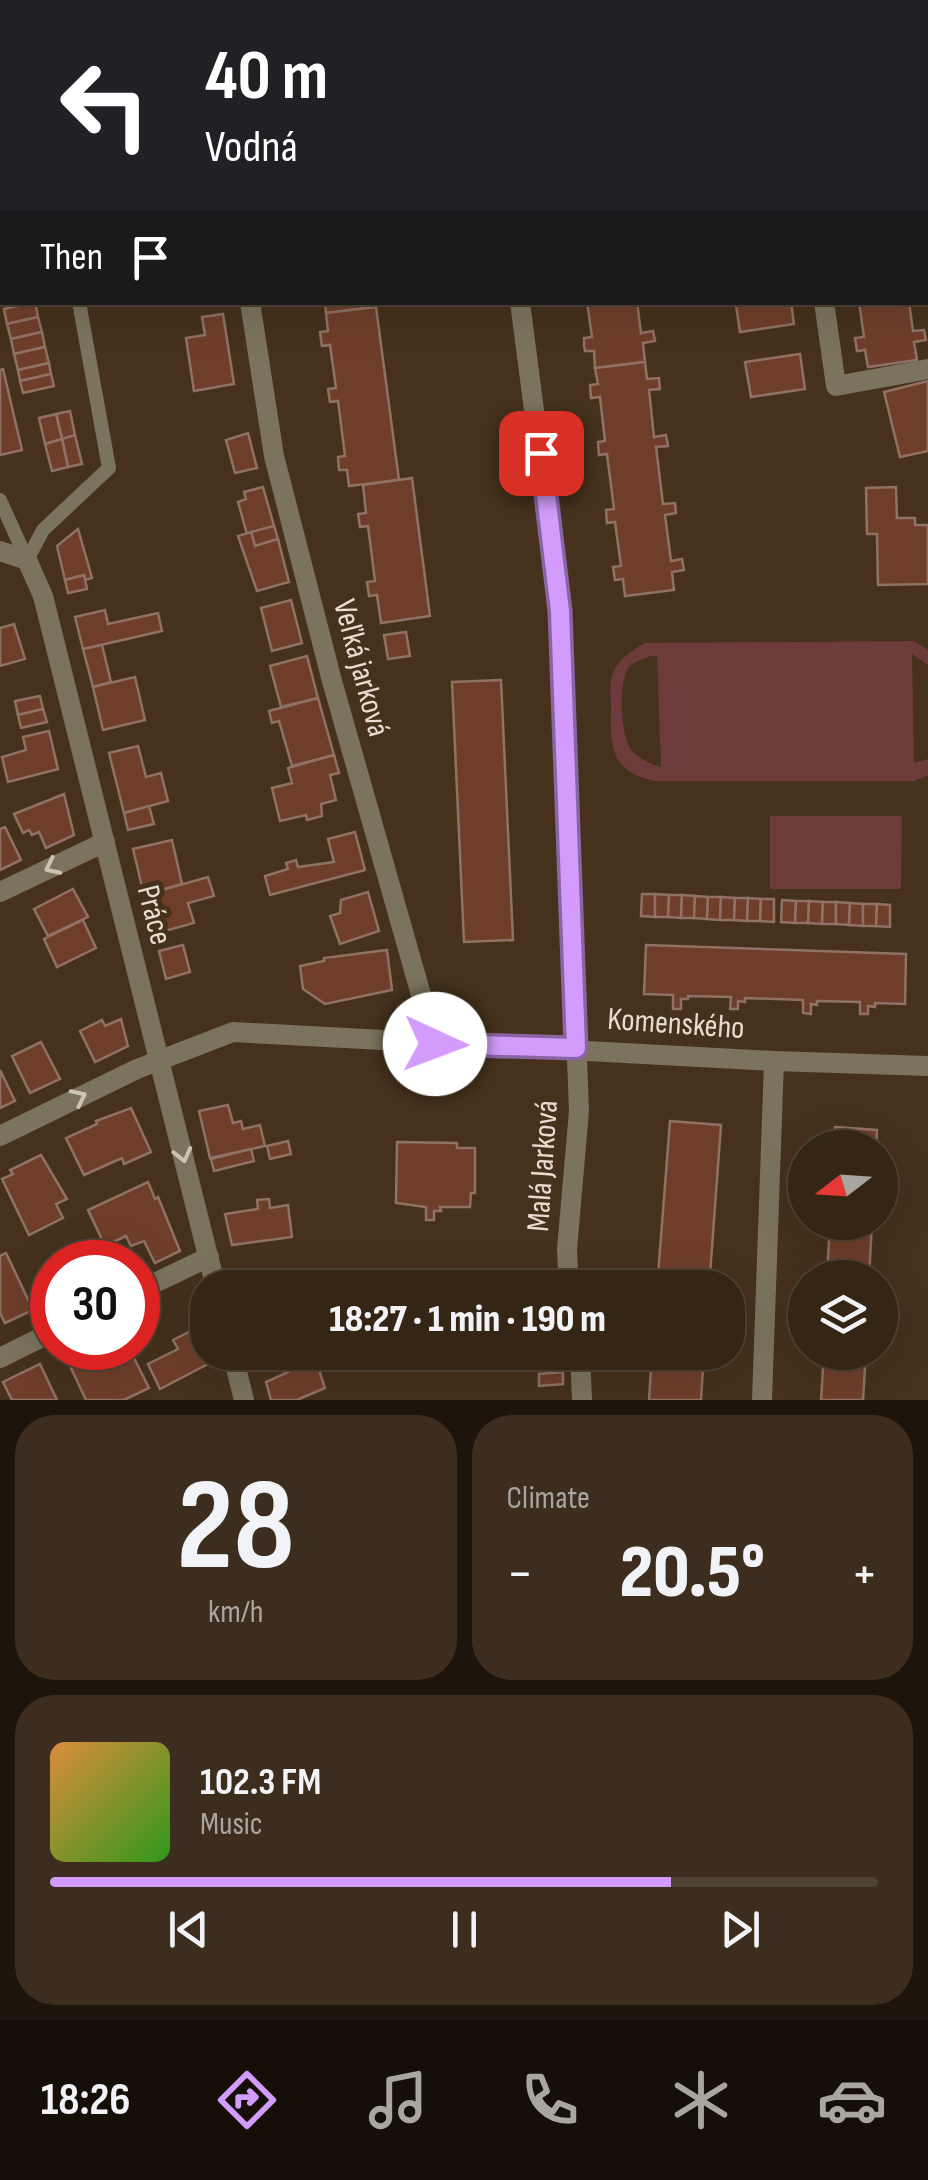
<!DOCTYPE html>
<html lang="en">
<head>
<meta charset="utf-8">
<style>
  body { margin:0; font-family:"Sofia Sans Condensed",sans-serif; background:#3c2d1e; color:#f1f3f6; height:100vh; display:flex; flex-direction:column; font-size:38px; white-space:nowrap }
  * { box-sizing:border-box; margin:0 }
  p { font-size:32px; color:#a9a5a0 }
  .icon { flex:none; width:55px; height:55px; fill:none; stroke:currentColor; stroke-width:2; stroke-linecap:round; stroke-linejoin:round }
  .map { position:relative; height:1400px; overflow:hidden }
  .sheet { display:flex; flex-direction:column; gap:15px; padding:15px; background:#1d140c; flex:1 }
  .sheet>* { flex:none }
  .hud { position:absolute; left:0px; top:0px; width:930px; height:305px; box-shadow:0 10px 40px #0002,0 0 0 2px #4e4234; background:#202124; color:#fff; overflow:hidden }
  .needle { width:65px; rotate:253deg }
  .fabs { position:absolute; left:788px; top:1130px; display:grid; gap:20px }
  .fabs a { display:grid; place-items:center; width:110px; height:110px; border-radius:50%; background:#342515; box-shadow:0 10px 40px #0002,0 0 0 2px #4e4234; font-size:50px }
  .speed { position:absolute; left:30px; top:1240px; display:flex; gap:20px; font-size:50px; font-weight:700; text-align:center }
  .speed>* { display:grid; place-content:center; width:130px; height:130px; border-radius:50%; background:#342515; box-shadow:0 10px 40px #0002,0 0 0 2px #4e4234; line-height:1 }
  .speed .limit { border:15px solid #d22; background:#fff; color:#111 }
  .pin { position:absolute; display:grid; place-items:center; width:85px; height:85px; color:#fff; margin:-42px; border-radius:20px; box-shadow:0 5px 15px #0006 }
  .me { position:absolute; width:110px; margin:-55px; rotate:92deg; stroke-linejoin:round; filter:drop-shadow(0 0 8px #0008) }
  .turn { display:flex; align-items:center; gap:35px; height:210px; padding:0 40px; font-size:45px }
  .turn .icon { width:130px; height:130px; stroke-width:2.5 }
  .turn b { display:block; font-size:70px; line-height:85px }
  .then { display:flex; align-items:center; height:95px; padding:0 40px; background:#0003; gap:20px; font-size:38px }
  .big { font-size:75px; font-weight:800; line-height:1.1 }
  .sheet .widget { flex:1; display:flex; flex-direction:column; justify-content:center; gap:15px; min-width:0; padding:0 35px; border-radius:40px; background:#3c2d1e }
  .sheet .dial { align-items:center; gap:0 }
  .dial b { font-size:130px; line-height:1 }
  .song { display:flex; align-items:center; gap:30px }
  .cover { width:120px; height:120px; border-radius:15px; background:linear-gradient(135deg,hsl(30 70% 55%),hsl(110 70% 35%)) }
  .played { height:10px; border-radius:5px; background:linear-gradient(90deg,#d39cfc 75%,#4e4234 75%) }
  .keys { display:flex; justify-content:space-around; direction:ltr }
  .heat { display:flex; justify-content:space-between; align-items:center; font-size:55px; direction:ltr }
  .sheet .tiles { flex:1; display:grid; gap:15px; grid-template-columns:1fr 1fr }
  .widget:last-child { grid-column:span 2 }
  .trip { position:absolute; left:190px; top:1270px; width:555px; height:100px; border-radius:40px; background:#342515; box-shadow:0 10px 40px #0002,0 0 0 2px #4e4234; font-weight:800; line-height:100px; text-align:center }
  .menu { display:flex; height:160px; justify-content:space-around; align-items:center; background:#150f08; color:#a9a5a0 }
  .menu .icon { width:70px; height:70px }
  .menu .on { color:#d39cfc }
  .menu b { font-size:45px; color:#f1f3f6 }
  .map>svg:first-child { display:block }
  .green { fill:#6d3b3c; fill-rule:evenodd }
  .building { fill:#6f3e2b; stroke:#907165; stroke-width:2.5 }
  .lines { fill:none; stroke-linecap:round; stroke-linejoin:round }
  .lane { stroke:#7b735d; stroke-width:14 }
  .street { stroke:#7b735d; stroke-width:20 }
  .oneway { stroke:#cec2b3 }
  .route-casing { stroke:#8965a4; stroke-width:25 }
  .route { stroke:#d39cfc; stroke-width:18 }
  .labels { text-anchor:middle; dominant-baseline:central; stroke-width:10; stroke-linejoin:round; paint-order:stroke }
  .street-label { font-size:32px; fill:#e9dcd0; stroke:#45311c }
</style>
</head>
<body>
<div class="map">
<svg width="928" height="1400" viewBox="0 0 928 1400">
  <rect width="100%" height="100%" fill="#45311c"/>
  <g class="green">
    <path d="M914,641L928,650V665L912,654L914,763L928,759V775L914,781H654C611,771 610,748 611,708C611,699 609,685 612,676C617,660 631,651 645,643ZM650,656H657L661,767C651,765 634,756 629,746C621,731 618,680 629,667C634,662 644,659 650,656Z"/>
    <polygon points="770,816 902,816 901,889 770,889"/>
  </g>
  <g class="building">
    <polygon points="317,0 425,0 426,2 317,2"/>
    <polygon points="35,302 38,317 7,324 4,309"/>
    <polygon points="325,302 375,302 376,307 326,313"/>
    <polygon points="587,302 637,302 641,333 653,331 655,341 643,343 645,362 595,368 594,351 585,351 584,346 584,338 592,337"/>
    <polygon points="751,302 791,302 794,324 740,332 736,305"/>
    <polygon points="859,302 909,302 913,331 924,330 926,340 914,342 917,360 868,367 865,350 857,351 855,338 864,337"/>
    <polygon points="376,307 399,480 349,486 347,470 339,470 338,457 345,456 338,401 330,402 328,389 336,388 330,345 322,346 320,332 328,331 326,313"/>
    <polygon points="223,314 234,384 194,391 186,338 205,335 202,317"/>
    <polygon points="38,317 42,332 11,339 7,324"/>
    <polygon points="42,332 45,347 14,354 11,339"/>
    <polygon points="45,347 49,363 18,370 14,354"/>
    <polygon points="800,354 805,389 751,397 745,362"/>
    <polygon points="645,362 647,379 659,378 660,389 649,390 654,437 666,435 668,446 656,447 663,504 675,503 676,513 665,515 671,561 682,559 684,570 672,572 674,590 625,596 623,579 615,580 613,567 621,566 615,522 607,523 606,510 614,509 607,454 599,455 598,442 605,441 600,397 591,398 590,385 598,384 595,368"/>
    <polygon points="49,363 51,374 20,381 18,370"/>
    <polygon points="3,369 22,450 0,455 0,370"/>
    <polygon points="51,374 54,386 23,393 20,381"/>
    <polygon points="928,381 928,451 900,457 884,392"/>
    <polygon points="70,411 75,435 62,439 56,414"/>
    <polygon points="56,414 62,439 45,444 39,418"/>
    <polygon points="248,433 257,468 235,473 226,440"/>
    <polygon points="75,435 82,464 68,467 62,439"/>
    <polygon points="62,439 68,467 52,471 45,444"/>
    <polygon points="412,478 430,616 381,623 377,595 369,596 367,582 375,581 368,526 360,527 358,514 366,513 363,485"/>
    <polygon points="263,487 274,526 247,534 238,502 246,499 244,492"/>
    <polygon points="896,487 897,518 915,518 915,525 928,525 928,584 878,585 877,534 867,534 866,488"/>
    <polygon points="274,526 278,539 255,546 251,532"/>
    <polygon points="78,529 92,578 85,580 84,575 65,580 57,546"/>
    <polygon points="251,532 255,546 278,539 289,582 257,591 238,536"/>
    <polygon points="84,575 87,589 68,593 65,580"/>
    <polygon points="291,600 302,643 272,651 261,608"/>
    <polygon points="105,610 108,624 158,613 162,631 83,649 75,617"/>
    <polygon points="14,624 25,659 0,666 0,628"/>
    <polygon points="406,632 410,656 388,659 384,635"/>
    <polygon points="102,645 111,682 93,687 83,649"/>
    <polygon points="307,656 318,698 281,707 270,666"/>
    <polygon points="135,677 145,720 103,730 93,687"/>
    <polygon points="501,680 513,940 464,942 452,682"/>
    <polygon points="40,696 43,709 18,715 15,701"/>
    <polygon points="318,698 334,755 292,766 279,721 272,723 269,711"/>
    <polygon points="43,709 47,722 21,728 18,715"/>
    <polygon points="49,731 58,769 8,782 2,757 26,750 23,737"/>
    <polygon points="138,746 146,777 161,773 168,801 124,813 109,753"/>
    <polygon points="334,755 339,773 330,775 336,800 321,804 322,816 307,820 306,815 280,821 272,788 292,783 288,768"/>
    <polygon points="64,794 74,835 46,848 39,832 32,835 29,830 23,833 14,814"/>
    <polygon points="149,806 154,824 128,830 124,813"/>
    <polygon points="5,827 21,860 0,870 0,829"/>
    <polygon points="355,832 365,870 270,895 265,876 288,869 286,863 296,860 298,867 334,862 328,839"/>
    <polygon points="172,840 182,884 144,895 133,849"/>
    <polygon points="208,877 214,896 188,903 194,923 154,934 144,895"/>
    <polygon points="73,889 88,917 48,936 34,909"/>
    <polygon points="368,892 379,931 340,944 330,916 340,913 341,900"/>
    <polygon points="642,894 655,894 655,917 641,916"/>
    <polygon points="655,894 669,895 668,917 655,917"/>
    <polygon points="669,895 682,895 681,918 668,917"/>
    <polygon points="682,895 695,896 694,918 681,918"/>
    <polygon points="695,896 708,897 707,919 694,918"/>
    <polygon points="708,897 721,897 720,920 707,919"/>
    <polygon points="721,897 735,898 734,920 720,920"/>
    <polygon points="735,898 748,898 747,921 734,920"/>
    <polygon points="748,898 761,899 760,921 747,921"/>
    <polygon points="761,899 774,899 774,922 760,921"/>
    <polygon points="782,900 796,901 795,923 781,922"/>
    <polygon points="796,901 809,901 808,923 795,923"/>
    <polygon points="809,901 823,902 822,924 808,923"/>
    <polygon points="823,902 836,902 836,924 822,924"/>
    <polygon points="836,902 850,903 849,925 836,924"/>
    <polygon points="850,903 863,904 863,926 849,925"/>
    <polygon points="863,904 877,904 876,926 863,926"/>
    <polygon points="877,904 890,905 890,927 876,926"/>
    <polygon points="83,920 96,948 57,967 44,939"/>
    <polygon points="183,945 190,972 166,979 159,951"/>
    <polygon points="646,945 906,954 905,1004 875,1003 875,1007 868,1006 868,1014 860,1014 860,1002 817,1001 817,1005 811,1004 811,1014 803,1013 803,1000 745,998 745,1002 738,1001 738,1009 730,1009 731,997 688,996 688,999 681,999 681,1009 673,1009 673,995 644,994"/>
    <polygon points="387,950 392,990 325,1004 303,989 300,966 324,961 324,958"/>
    <polygon points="121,1019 128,1046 95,1062 80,1031 102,1020 105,1026"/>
    <polygon points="41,1042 60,1079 30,1093 12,1056"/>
    <polygon points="0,1070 15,1101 0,1108"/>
    <polygon points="228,1105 233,1123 241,1121 243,1129 260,1125 265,1146 210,1158 199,1111"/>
    <polygon points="131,1108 151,1152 124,1164 122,1158 84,1175 66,1138 97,1124 96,1121"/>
    <polygon points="670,1121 721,1125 709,1288 657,1288"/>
    <polygon points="835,1127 877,1130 876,1148 834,1148"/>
    <polygon points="288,1141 291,1154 270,1159 267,1146"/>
    <polygon points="397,1142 457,1143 457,1148 475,1148 475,1193 471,1193 470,1207 440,1207 441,1211 434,1211 434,1220 426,1220 426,1207 396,1203"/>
    <polygon points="251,1149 254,1161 214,1171 211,1159"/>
    <polygon points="41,1155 67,1199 56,1204 63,1218 29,1235 2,1179 13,1174 10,1170"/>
    <polygon points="148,1182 155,1199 158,1197 180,1251 155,1263 144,1241 131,1246 126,1236 105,1246 88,1210"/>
    <polygon points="269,1199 270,1208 288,1205 292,1237 232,1245 225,1214 258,1209 257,1200"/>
    <polygon points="830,1222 872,1222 869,1278 827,1278"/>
    <polygon points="6,1253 33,1310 5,1323 0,1313 0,1256"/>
    <polygon points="47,1283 52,1294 52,1312 45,1316 32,1290"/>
    <polygon points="195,1329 208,1364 160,1389 148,1364 178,1349 173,1340"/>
    <polygon points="99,1348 129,1348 149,1388 124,1400 86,1400 71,1368 87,1360 84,1354"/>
    <polygon points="652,1352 704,1352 701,1400 649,1400"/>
    <polygon points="824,1352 866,1352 863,1400 821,1400"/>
    <polygon points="316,1355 322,1369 319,1370 325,1388 297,1400 271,1400 266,1382 297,1368 295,1364"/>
    <polygon points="40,1364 57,1400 12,1400 3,1382"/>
    <polygon points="563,1372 563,1384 539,1386 539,1374"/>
  </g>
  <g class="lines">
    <g class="lane">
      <polyline points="0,500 27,560"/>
      <polyline points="27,560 43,530 109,468 79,302"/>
    </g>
    <g class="street">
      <polyline points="476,0 476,2"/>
      <polyline points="785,0 786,2"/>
      <polyline points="896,0 897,2"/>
      <polyline points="236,2 236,0"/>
      <polyline points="928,124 928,126"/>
      <polyline points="250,302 274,456 332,681 435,1044"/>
      <polyline points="520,302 560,611 579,1111 567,1249 569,1288"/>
      <polyline points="824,302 836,386 928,369"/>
      <polyline points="0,551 27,560 43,596 216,1288"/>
      <polyline points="0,892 105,842"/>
      <polyline points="0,1136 137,1069 233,1032 774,1061 928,1066"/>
      <polyline points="138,1291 209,1257"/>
      <polyline points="232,1352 244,1400"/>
      <polyline points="580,1352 582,1400"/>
      <polyline points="0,1358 52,1332"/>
      <polyline points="762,1400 774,1061"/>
    </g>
  </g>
  <defs><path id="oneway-chevron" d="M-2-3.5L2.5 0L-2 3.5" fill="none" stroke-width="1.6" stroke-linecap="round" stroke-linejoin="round" transform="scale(2.5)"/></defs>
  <g class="oneway">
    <use href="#oneway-chevron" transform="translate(52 867) rotate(154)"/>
    <use href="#oneway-chevron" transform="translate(79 1097) rotate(-26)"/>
    <use href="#oneway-chevron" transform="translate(183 1155) rotate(76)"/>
  </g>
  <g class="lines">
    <defs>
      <polyline id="route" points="435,1044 576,1048 560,611 541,453"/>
    </defs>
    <use href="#route" class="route-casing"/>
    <use href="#route" class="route"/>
  </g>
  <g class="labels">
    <g class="street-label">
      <text transform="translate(361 668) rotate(75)">Veľká jarková</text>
      <text transform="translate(154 915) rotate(76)">Práce</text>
      <text transform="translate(676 1024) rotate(4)">Komenského</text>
      <text transform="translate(543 1166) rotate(-86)">Malá Jarková</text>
    </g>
  </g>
</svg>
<div class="fabs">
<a><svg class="needle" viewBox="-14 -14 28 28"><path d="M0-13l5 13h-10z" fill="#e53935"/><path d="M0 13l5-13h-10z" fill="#a9a5a0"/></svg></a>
<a><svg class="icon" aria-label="layers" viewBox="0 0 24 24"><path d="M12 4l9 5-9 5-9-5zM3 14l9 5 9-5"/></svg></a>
</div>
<div class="speed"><div class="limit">30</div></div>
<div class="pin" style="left:541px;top:453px;background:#d93025"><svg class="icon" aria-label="arrive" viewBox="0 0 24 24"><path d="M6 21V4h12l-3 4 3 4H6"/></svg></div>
<svg class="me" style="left:435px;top:1044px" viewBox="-20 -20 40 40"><circle r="19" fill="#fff"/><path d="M0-13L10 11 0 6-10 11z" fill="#d39cfc"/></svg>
<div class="trip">18:27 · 1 min · 190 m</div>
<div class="hud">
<div class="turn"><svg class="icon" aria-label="left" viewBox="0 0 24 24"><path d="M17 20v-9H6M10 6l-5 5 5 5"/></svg><div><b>40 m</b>Vodná</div></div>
<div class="then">Then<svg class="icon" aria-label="arrive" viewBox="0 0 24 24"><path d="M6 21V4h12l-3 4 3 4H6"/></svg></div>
</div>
</div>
<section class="sheet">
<div class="tiles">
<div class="widget dial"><b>28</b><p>km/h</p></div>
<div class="widget"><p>Climate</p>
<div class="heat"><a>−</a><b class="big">20.5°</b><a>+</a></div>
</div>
<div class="widget">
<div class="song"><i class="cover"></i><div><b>102.3 FM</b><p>Music</p></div></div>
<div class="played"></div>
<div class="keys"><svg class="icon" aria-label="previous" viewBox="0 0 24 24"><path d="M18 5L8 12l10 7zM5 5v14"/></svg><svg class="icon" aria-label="pause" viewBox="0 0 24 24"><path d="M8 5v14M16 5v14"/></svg><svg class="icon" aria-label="next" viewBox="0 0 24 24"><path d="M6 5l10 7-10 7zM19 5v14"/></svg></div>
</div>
</div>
</section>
<nav class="menu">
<b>18:26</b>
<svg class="icon on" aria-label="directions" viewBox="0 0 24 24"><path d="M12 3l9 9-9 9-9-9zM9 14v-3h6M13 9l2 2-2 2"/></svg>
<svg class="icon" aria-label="music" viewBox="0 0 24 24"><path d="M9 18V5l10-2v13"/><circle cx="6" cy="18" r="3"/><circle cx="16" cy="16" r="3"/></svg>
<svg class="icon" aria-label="phone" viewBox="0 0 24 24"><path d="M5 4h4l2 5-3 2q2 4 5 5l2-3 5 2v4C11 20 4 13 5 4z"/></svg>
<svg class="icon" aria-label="climate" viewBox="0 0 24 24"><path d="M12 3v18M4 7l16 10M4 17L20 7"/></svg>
<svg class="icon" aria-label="car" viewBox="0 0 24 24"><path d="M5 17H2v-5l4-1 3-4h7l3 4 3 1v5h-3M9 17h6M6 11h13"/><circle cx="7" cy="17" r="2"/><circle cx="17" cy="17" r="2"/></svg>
</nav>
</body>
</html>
